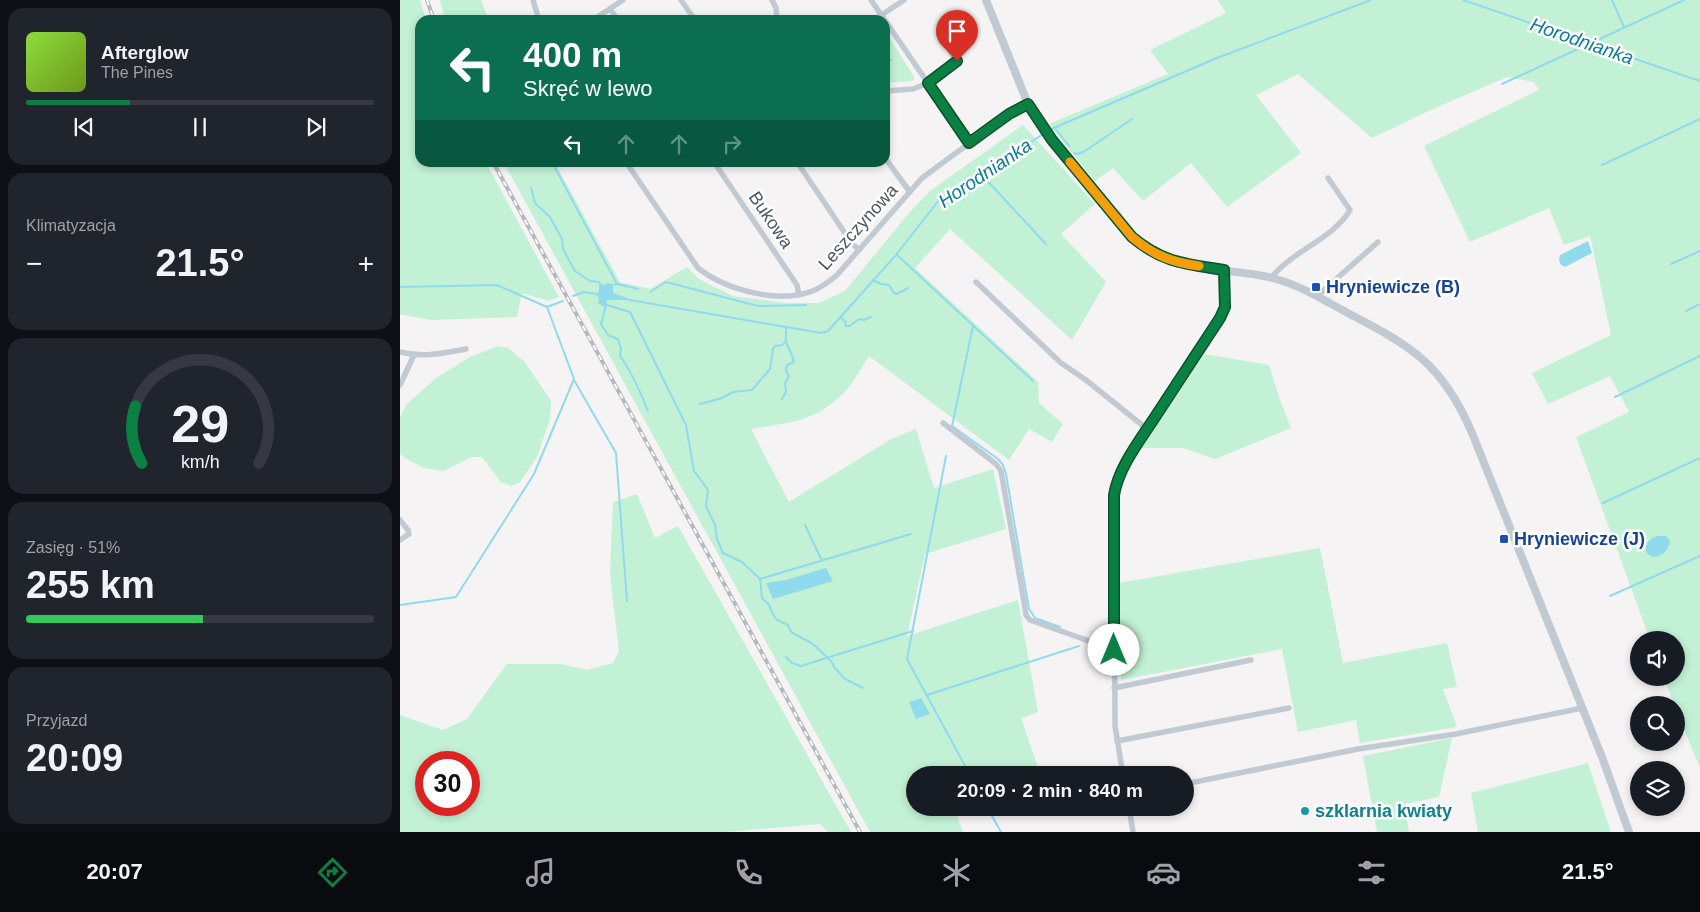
<!DOCTYPE html>
<html lang="pl">
<head>
<meta charset="utf-8">
<style>
  body { margin:0; font-family:Arial,sans-serif; background:#20242c; color:#f1f3f6; height:100vh; display:flex; flex-direction:column; font-size:19px; white-space:nowrap }
  * { box-sizing:border-box; margin:0 }
  p { font-size:16px; color:#9ea1a6 }
  .icon { flex:none; width:28px; height:28px; fill:none; stroke:currentColor; stroke-width:2; stroke-linecap:round; stroke-linejoin:round }
  .map { position:relative; flex:1; overflow:hidden }
  .panel { display:flex; flex-direction:column; gap:8px; padding:8px; background:#0d0f14; width:400px }
  .panel>* { flex:none }
  .top-card { position:absolute; left:15px; top:15px; width:475px; height:152px; border-radius:15px; box-shadow:0 2px 8px #0003; background:#0b6e4f; color:#fff; overflow:hidden }
  .buttons { position:absolute; left:1230px; top:631px; display:grid; gap:10px }
  .buttons a { display:grid; place-items:center; width:55px; height:55px; border-radius:50%; background:#171b24; box-shadow:0 2px 8px #0003; font-size:25px }
  .speed { position:absolute; left:15px; top:751px; display:flex; gap:10px; font-size:25px; font-weight:700; text-align:center }
  .speed>* { display:grid; place-content:center; width:65px; height:65px; border-radius:50%; background:#171b24; box-shadow:0 2px 8px #0003; line-height:1 }
  .speed .limit { border:8px solid #d22; background:#fff; color:#111 }
  .pin { position:absolute; display:grid; place-items:center; width:42px; height:42px; color:#fff; margin:-51px -21px; border-radius:50% 50% 50% 0; rotate:-45deg; box-shadow:0 0 5px #0007 }
  .pin .icon { rotate:45deg }
  .me { position:absolute; width:55px; margin:-28px; rotate:0deg; stroke-linejoin:round; filter:drop-shadow(0 0 4px #0008) }
  .turn { display:flex; align-items:center; gap:18px; height:105px; padding:0 25px; font-size:22px }
  .turn .icon { width:65px; height:65px; stroke-width:2.5 }
  .turn b { display:block; font-size:35px; line-height:42px }
  .lanes { display:flex; align-items:center; height:48px; padding:0 25px; background:#0003; justify-content:center; gap:25px; direction:ltr }
  .lanes .off { opacity:.35 }
  .big { font-size:38px; font-weight:800; line-height:1.1 }
  .panel .widget { flex:1; display:flex; flex-direction:column; justify-content:center; gap:8px; min-width:0; padding:0 18px; border-radius:15px; background:#20242c }
  .panel .dial { align-items:center; gap:0 }
  .dial svg { height:130px; overflow:visible; fill:none; stroke:#363941; stroke-width:7; stroke-linecap:round; text-anchor:middle }
  .dial text { fill:#f1f3f6; stroke:none }
  .song { display:flex; align-items:center; gap:15px }
  .cover { width:60px; height:60px; border-radius:8px; background:linear-gradient(135deg,hsl(90 70% 55%),hsl(80 70% 35%)) }
  .played { height:5px; border-radius:2px; background:linear-gradient(90deg,#0b8043 30%,#363941 30%) }
  .keys { display:flex; justify-content:space-around; direction:ltr }
  .heat { display:flex; justify-content:space-between; align-items:center; font-size:28px; direction:ltr }
  .charge { height:8px; border-radius:4px; background:linear-gradient(90deg,#34c759 51%,#363941 0) }
  .trip { position:absolute; left:506px; top:766px; width:288px; height:50px; border-radius:25px; background:#171b24; box-shadow:0 2px 8px #0003; font-weight:800; line-height:50px; text-align:center }
  .dock { display:flex; height:80px; justify-content:space-around; align-items:center; background:#090b0e; color:#9ea1a6 }
  .dock .icon { width:35px; height:35px }
  .dock .selected { color:#0b8043 }
  .dock b { font-size:22px; color:#f1f3f6 }
  main { display:flex; flex:1; min-height:0 }
  .map>svg:first-child { display:block }
  .green { fill:#c3f1d5; fill-rule:evenodd }
  .water { fill:#90daee }
  .lines { fill:none; stroke-linecap:round; stroke-linejoin:round }
  .stream { stroke:#90daee; stroke-width:2 }
  .minor { stroke:#c1cad2; stroke-width:5.5 }
  .tertiary { stroke:#c1cad2; stroke-width:8 }
  .rail-casing { stroke:#b5b8bd; stroke-width:4 }
  .rail { stroke:#fff; stroke-width:2; stroke-dasharray:5.5; stroke-linecap:butt }
  .route-casing { stroke:#07532c; stroke-width:12 }
  .route { stroke:#0b8043; stroke-width:9 }
  .slow { stroke:#f59e0b; stroke-width:9 }
  .transit-dot { fill:#1a4fb4; stroke:#fff; stroke-width:2 }
  .culture-dot { fill:#0f9aa8; stroke:#fff; stroke-width:2 }
  .labels { text-anchor:middle; dominant-baseline:central; stroke-width:5; stroke-linejoin:round; paint-order:stroke }
  .street-label { font-size:18px; fill:#4a5661; stroke:#fff }
  .transit-label { font-size:18px; font-weight:bold; fill:#164399; stroke:#fff; text-anchor:start }
  .culture-label { font-size:18px; font-weight:bold; fill:#0d838f; stroke:#fff; text-anchor:start }
  .water-label { font-size:19px; font-style:italic; fill:#0c7c9b; stroke:#fff }
</style>
</head>
<body>
<main>
<section class="panel">
<div class="widget">
<div class="song"><i class="cover"></i><div><b>Afterglow</b><p>The Pines</p></div></div>
<div class="played"></div>
<div class="keys"><svg class="icon" aria-label="previous" viewBox="0 0 24 24"><path d="M18 5L8 12l10 7zM5 5v14"/></svg><svg class="icon" aria-label="pause" viewBox="0 0 24 24"><path d="M8 5v14M16 5v14"/></svg><svg class="icon" aria-label="next" viewBox="0 0 24 24"><path d="M6 5l10 7-10 7zM19 5v14"/></svg></div>
</div>
<div class="widget"><p>Klimatyzacja</p>
<div class="heat"><a>−</a><b class="big">21.5°</b><a>+</a></div>
</div>
<div class="widget dial"><svg viewBox="0 0 100 80">
<path d="M14 69A42 42 0 1 1 86 69"/>
<path d="M14 69A42 42 0 0 1 10 34" stroke="#0b8043"/>
<text x="50" y="56" font-size="32" font-weight="700">29</text>
<text x="50" y="72" font-size="11">km/h</text>
</svg></div>
<div class="widget"><p>Zasięg · 51%</p><b class="big">255 km</b><div class="charge"></div></div>
<div class="widget"><p>Przyjazd</p><b class="big">20:09</b></div>
</section>
<div class="map">
<svg width="1300" height="832" viewBox="0 0 1300 832">
  <rect width="100%" height="100%" fill="#f5f3f3"/>
  <g class="green">
    <polygon points="0,0 20,0 26,20 20,20 20,162 86,163 159,297 149,301 122,293 117,317 30,320 0,314"/>
    <polygon points="40,0 81,0 89,20 45,20"/>
    <polygon points="818,0 1300,0 1300,768 1276,710 1276,705 1274,705 1264,678 1276,678 1276,640 1250,640 1176,437 1229,412 1210,376 1148,404 1132,373 1211,335 1190,236 1164,245 1149,208 1070,242 1024,146 1139,90 1134,82 1107,77 1035,108 972,138 898,74 856,95 901,153 827,207 791,163 743,201 713,168 695,181 649,124 768,74 750,50 826,13"/>
    <polygon points="485,31 513,75 515,79 512,81 485,83"/>
    <path d="M623,125L695,204L661,234L706,282L672,340L550,229L515,268L638,382L639,403L663,424L652,442L629,429L609,460L469,356C462,366 456,379 448,388C418,422 392,422 351,429L389,502L491,439L516,429L534,488L593,469L606,529L525,554L507,636L618,600L638,712L621,718L638,767L615,775H515V808H554L563,832H470L104,163H155L220,282L250,289L287,267L299,279L333,296L386,303H419L445,291L509,213L530,191Z"/>
    <polygon points="98,346 108,348 124,361 151,401 150,419 137,457 120,482 111,486 101,482 82,457 71,457 44,471 24,468 5,458 0,454 0,417 7,404 36,378 70,357"/>
    <polygon points="804,354 869,365 880,400 891,428 815,459 783,448 741,448"/>
    <path d="M237,494L255,538L278,526L451,832H428L420,824L326,832H0V715L43,730L67,719L107,664H161L187,670L213,663L219,651L210,575L213,502ZM26,762H69V805H26Z"/>
    <polygon points="920,548 943,663 1047,643 1057,687 1043,689 1057,727 960,743 956,720 898,732 882,649 721,680 719,583"/>
    <polygon points="1052,738 1039,797 1004,804 1009,832 977,832 963,756"/>
    <polygon points="1188,763 1211,832 1078,832 1071,793"/>
  </g>
  <g class="water">
    <polygon points="1188,241 1192,253 1165,267 1161,265 1159,260 1160,255"/>
    <path d="M199,282L203,285L209,283L213,285V293L232,300C223,301 214,299 206,301L208,306L205,307L198,303L199,298L195,294L199,292Z"/>
    <path d="M1258,536H1266L1270,541C1270,549 1259,560 1251,556C1243,553 1245,543 1251,539C1253,537 1256,537 1258,536Z"/>
    <polygon points="426,568 433,581 373,599 366,583 386,580"/>
    <polygon points="521,698 530,714 516,719 509,702"/>
  </g>
  <g class="lines">
    <g class="stream">
      <polyline points="1063,0 1300,81"/>
      <polyline points="1212,0 1224,27"/>
      <polyline points="485,60 491,60"/>
      <polyline points="1102,84 1284,0"/>
      <polyline points="654,127 669,146"/>
      <polyline points="649,130 817,58 971,0"/>
      <polyline points="674,153 678,154 685,151 732,119"/>
      <polyline points="152,162 217,284"/>
      <polyline points="1202,165 1300,119"/>
      <polyline points="581,174 646,244"/>
      <polyline points="131,188 135,203 150,217 162,239 163,249 175,271 190,281 199,282 200,284"/>
      <polyline points="497,255 633,381"/>
      <polyline points="1271,264 1300,251"/>
      <polyline points="473,280 481,284 489,285 494,293 497,294 508,288"/>
      <polyline points="212,285 217,284 238,289"/>
      <polyline points="0,287 97,285 147,307 163,301"/>
      <polyline points="250,292 266,282 358,306 406,305"/>
      <polyline points="173,296 184,292 196,294"/>
      <polyline points="230,300 421,333 428,331 496,255 539,200 645,133"/>
      <path d="M206,305L201,324L208,335L218,339L221,349L220,356C232,372 240,391 248,411"/>
      <polyline points="207,305 230,312 286,425 294,471 308,490 306,506 315,525 317,539 323,553 342,562 360,579 362,598 369,605 374,616 377,620 388,625 391,632 413,644 432,662 434,667 445,679 463,688"/>
      <polyline points="1286,311 1300,304"/>
      <polyline points="441,318 445,321 446,326 450,326 459,319 464,320 471,317"/>
      <polyline points="573,326 552,426 598,459 603,465 606,474 629,609 635,618 660,627"/>
      <polyline points="174,380 216,453 227,601"/>
      <polyline points="1215,397 1300,356"/>
      <path d="M382,399L386,392L385,383L389,376L386,371L387,365L394,362C392,354 389,349 386,342"/>
      <polyline points="300,404 322,398 333,392 352,390 370,369 373,349 375,346 382,345 386,341 386,327"/>
      <polyline points="546,456 507,659 570,775"/>
      <polyline points="1203,503 1300,458"/>
      <polyline points="405,525 422,561"/>
      <polyline points="360,579 511,534"/>
      <polyline points="1210,596 1300,556"/>
      <polyline points="0,605 56,597 134,474 174,379 147,307"/>
      <polyline points="386,657 392,663 401,666 513,631"/>
      <polyline points="527,695 679,646"/>
      <polyline points="592,816 601,832"/>
    </g>
    <g class="minor">
      <polyline points="133,0 139,20"/>
      <polyline points="281,0 295,20"/>
      <polyline points="372,0 376,8 377,20"/>
      <polyline points="471,0 569,143"/>
      <polyline points="210,9 218,20"/>
      <polyline points="193,20 223,0"/>
      <polyline points="474,20 504,0"/>
      <polyline points="485,91 513,89 528,83 557,61 539,34"/>
      <polyline points="485,158 510,192"/>
      <path d="M226,162L298,268C326,290 380,305 415,290C423,286 430,281 437,275L522,178L609,114L628,104"/>
      <polyline points="314,162 397,285 399,295"/>
      <polyline points="397,162 451,242 459,250"/>
      <path d="M871,278C893,250 932,240 950,210L928,178"/>
      <polyline points="576,282 661,363 686,380 747,429"/>
      <polyline points="917,296 978,242"/>
      <path d="M0,352C22,358 44,353 66,349"/>
      <polyline points="0,385 14,355"/>
      <polyline points="543,423 596,464 601,471 624,602 626,615 630,620 714,650"/>
      <polyline points="0,520 8,530 9,534 0,540"/>
      <polyline points="714,688 851,660"/>
      <polyline points="717,741 889,708"/>
      <polyline points="723,775 715,726 714,495 720,474 825,307 824,270"/>
      <polyline points="785,784 958,749 1056,734 1182,708"/>
      <polyline points="729,808 733,832"/>
    </g>
    <path class="tertiary" d="M586,0L628,104L652,140L732,237C740,243 747,250 756,255C786,271 837,269 872,278C897,284 921,298 944,311C1009,345 1042,362 1072,433L1202,757L1229,832"/>
    <defs>
      <g id="rail">
        <polyline points="27,0 34,20"/>
        <polyline points="93,162 460,832"/>
      </g>
    </defs>
    <use href="#rail" class="rail-casing"/>
    <use href="#rail" class="rail"/>
  </g>
  <g class="lines">
    <defs>
      <path id="route" d="M557,61L528,83L569,143L609,114L628,104L652,140L732,237C763,263 786,264 824,270L825,307L820,318C799,350 778,382 757,414C741,439 719,466 714,495V650"/>
    </defs>
    <use href="#route" class="route-casing"/>
    <use href="#route" class="route"/>
    <path class="slow" d="M670,162L732,237C753,255 771,262 799,266"/>
  </g>
  <g class="transit-dot">
    <rect x="911" y="282" width="10" height="10" rx="2.5"/>
    <rect x="1099" y="534" width="10" height="10" rx="2.5"/>
  </g>
  <circle class="culture-dot" cx="905" cy="811" r="5"/>
  <g class="labels">
    <g class="street-label">
      <text transform="translate(371 220) rotate(56)">Bukowa</text>
      <text transform="translate(458 227) rotate(-48)">Leszczynowa</text>
    </g>
    <g class="transit-label">
      <text x="926" y="287">Hryniewicze (B)</text>
      <text x="1114" y="539">Hryniewicze (J)</text>
    </g>
    <g class="culture-label">
      <text x="915" y="811">szklarnia kwiaty</text>
    </g>
    <g class="water-label">
      <text transform="translate(1182 41) rotate(19)">Horodnianka</text>
      <text transform="translate(585 173) rotate(-34)">Horodnianka</text>
    </g>
  </g>
</svg>
<div class="buttons">
<a><svg class="icon" aria-label="sound" viewBox="0 0 24 24"><path d="M4 9h4l5-4v14l-5-4H4zM17 9q2 3 0 6"/></svg></a>
<a><svg class="icon" aria-label="search" viewBox="0 0 24 24"><circle cx="10" cy="10" r="6"/><path d="M15 15l6 6"/></svg></a>
<a><svg class="icon" aria-label="layers" viewBox="0 0 24 24"><path d="M12 4l9 5-9 5-9-5zM3 14l9 5 9-5"/></svg></a>
</div>
<div class="speed"><div class="limit">30</div></div>
<div class="pin" style="left:557px;top:61px;background:#d93025"><svg class="icon" aria-label="arrive" viewBox="0 0 24 24"><path d="M6 21V4h12l-3 4 3 4H6"/></svg></div>
<svg class="me" style="left:714px;top:650px" viewBox="-20 -20 40 40"><circle r="19" fill="#fff"/><path d="M0-13L10 11 0 6-10 11z" fill="#0b8043"/></svg>
<div class="trip">20:09 · 2 min · 840 m</div>
<div class="top-card">
<div class="turn"><svg class="icon" aria-label="left" viewBox="0 0 24 24"><path d="M17 20v-9H6M10 6l-5 5 5 5"/></svg><div><b>400 m</b>Skręć w lewo</div></div>
<div class="lanes"><svg class="icon" aria-label="left" viewBox="0 0 24 24"><path d="M17 20v-9H6M10 6l-5 5 5 5"/></svg><svg class="icon off" aria-label="ahead" viewBox="0 0 24 24"><path d="M12 20V5M6 11l6-6 6 6"/></svg><svg class="icon off" aria-label="ahead" viewBox="0 0 24 24"><path d="M12 20V5M6 11l6-6 6 6"/></svg><svg class="icon off" aria-label="right" viewBox="0 0 24 24"><path d="M7 20v-9h11M14 6l5 5-5 5"/></svg></div>
</div>
</div>
</main>
<nav class="dock">
<b>20:07</b>
<svg class="icon selected" aria-label="directions" viewBox="0 0 24 24"><path d="M12 3l9 9-9 9-9-9zM9 14v-3h6M13 9l2 2-2 2"/></svg>
<svg class="icon" aria-label="music" viewBox="0 0 24 24"><path d="M9 18V5l10-2v13"/><circle cx="6" cy="18" r="3"/><circle cx="16" cy="16" r="3"/></svg>
<svg class="icon" aria-label="phone" viewBox="0 0 24 24"><path d="M5 4h4l2 5-3 2q2 4 5 5l2-3 5 2v4C11 20 4 13 5 4z"/></svg>
<svg class="icon" aria-label="climate" viewBox="0 0 24 24"><path d="M12 3v18M4 7l16 10M4 17L20 7"/></svg>
<svg class="icon" aria-label="car" viewBox="0 0 24 24"><path d="M5 17H2v-5l4-1 3-4h7l3 4 3 1v5h-3M9 17h6M6 11h13"/><circle cx="7" cy="17" r="2"/><circle cx="17" cy="17" r="2"/></svg>
<svg class="icon" aria-label="filters" viewBox="0 0 24 24"><path d="M4 7h16M4 17h16"/><circle cx="9" cy="7" r="2"/><circle cx="15" cy="17" r="2"/></svg>
<b>21.5°</b>
</nav>
</body>
</html>
